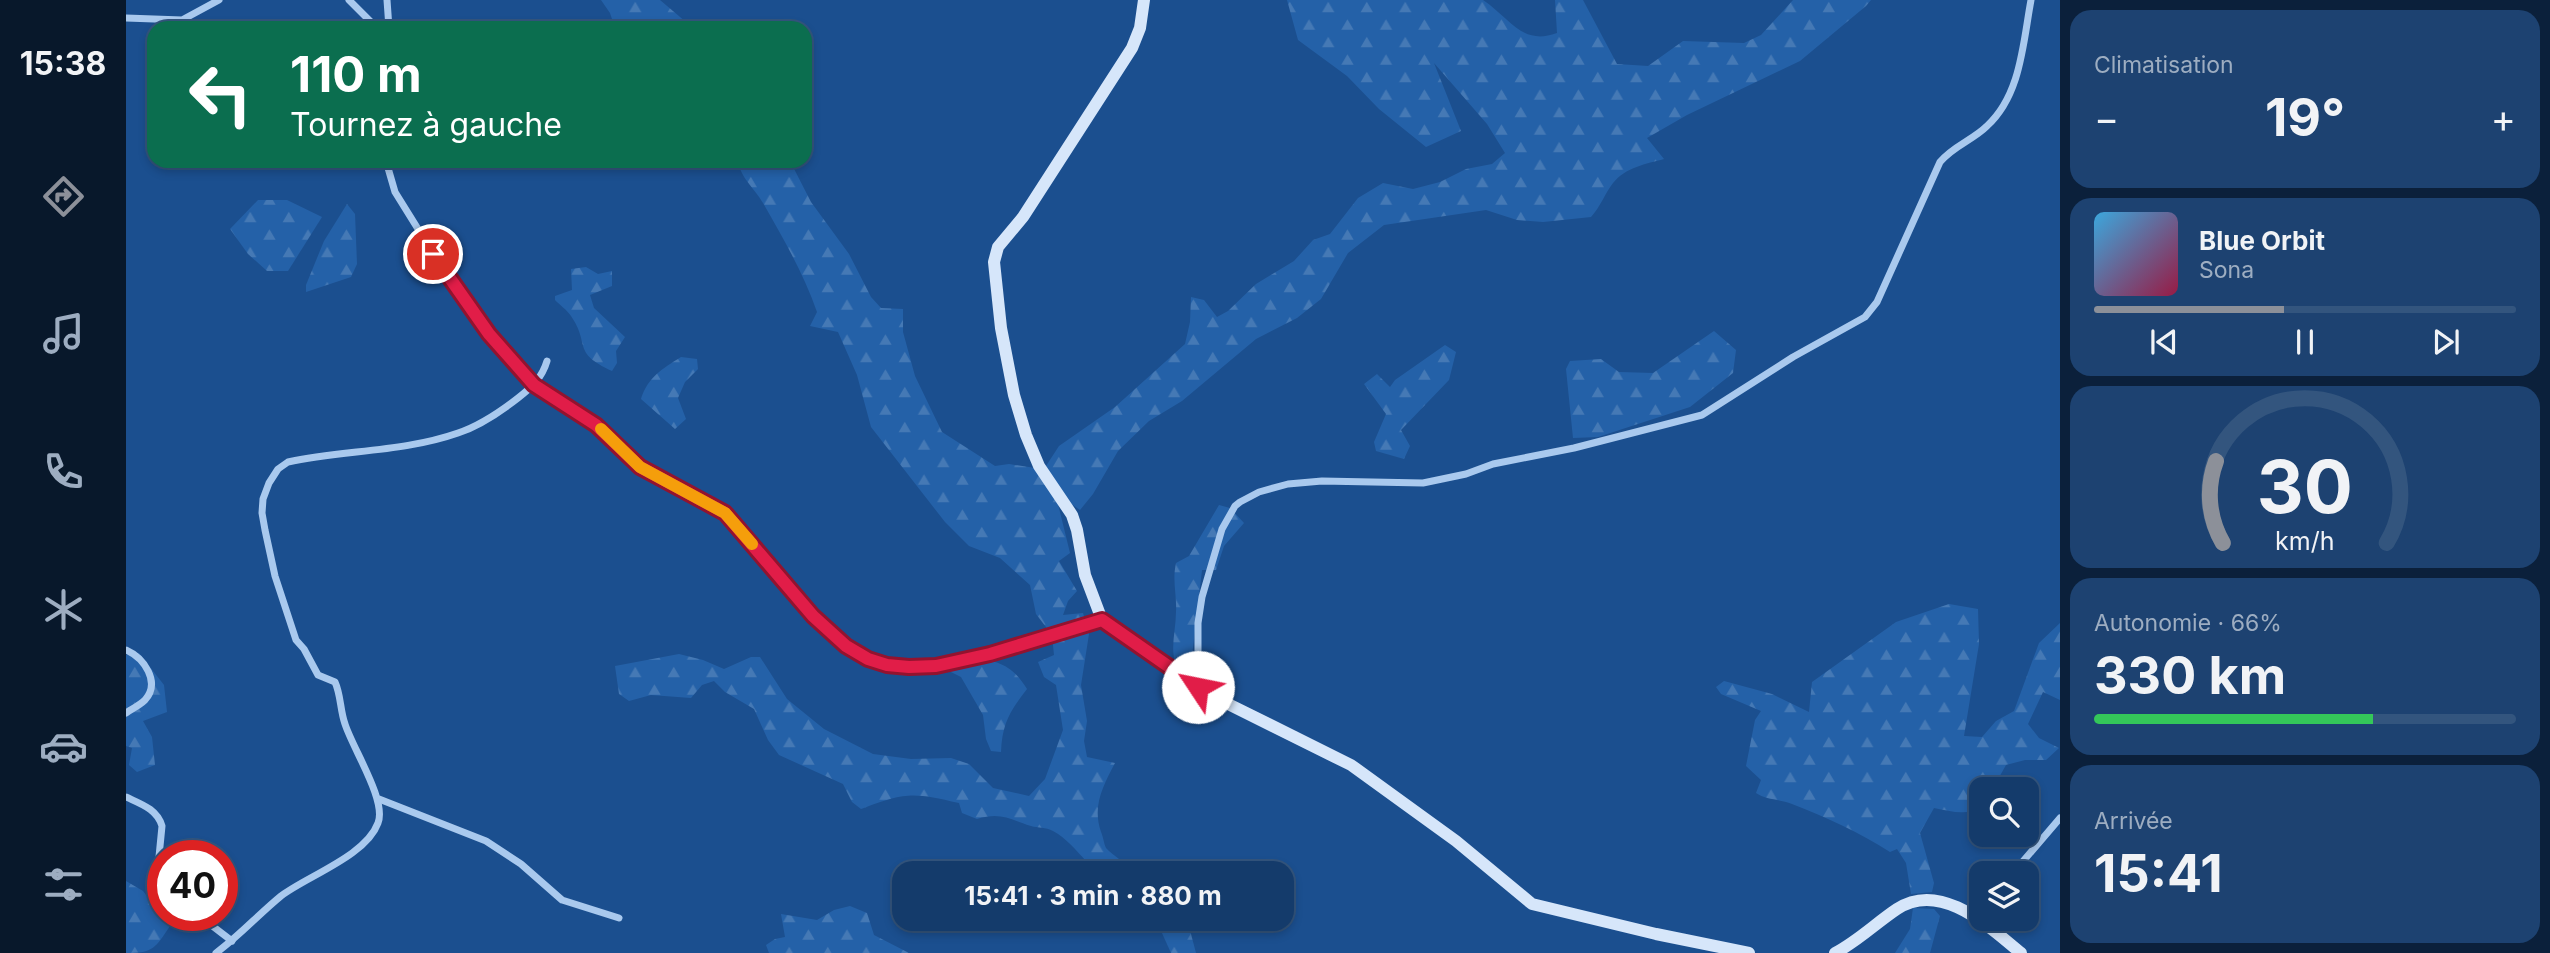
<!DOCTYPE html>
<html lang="fr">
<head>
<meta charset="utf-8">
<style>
  body { margin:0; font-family:Inter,sans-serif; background:#1d4271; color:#f1f3f6; height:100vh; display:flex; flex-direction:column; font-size:26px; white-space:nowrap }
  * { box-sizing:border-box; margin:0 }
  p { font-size:23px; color:#9dadc1 }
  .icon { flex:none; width:38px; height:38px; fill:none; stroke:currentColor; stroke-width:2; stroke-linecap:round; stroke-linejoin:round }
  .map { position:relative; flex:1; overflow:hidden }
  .details { display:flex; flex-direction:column; gap:10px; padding:10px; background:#0b203b; width:490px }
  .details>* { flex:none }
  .banner { position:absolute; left:21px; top:21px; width:665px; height:147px; border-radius:21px; box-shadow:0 4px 10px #0003,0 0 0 2px #33557e; background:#0b6e4f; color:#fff; overflow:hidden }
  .tools { position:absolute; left:1843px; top:777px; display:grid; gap:14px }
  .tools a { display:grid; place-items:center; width:70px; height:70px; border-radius:14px; background:#143b6b; box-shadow:0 4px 10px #0003,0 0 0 2px #33557e; font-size:35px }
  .speed { position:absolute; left:21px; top:840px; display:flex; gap:14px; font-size:35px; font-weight:700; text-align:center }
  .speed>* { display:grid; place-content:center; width:91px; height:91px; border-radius:50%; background:#143b6b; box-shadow:0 4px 10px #0003,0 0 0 2px #33557e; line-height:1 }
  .speed .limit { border:10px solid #d22; background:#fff; color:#111 }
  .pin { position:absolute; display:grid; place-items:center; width:60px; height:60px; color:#fff; margin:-30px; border:4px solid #fff; border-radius:50%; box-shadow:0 2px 7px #0007 }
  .me { position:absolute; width:77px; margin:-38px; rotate:304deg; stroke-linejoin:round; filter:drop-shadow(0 0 5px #0008) }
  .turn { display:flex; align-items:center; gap:24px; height:147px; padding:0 28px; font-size:32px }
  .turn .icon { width:91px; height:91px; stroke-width:2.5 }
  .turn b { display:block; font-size:49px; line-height:60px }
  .big { font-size:52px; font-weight:700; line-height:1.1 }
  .details .widget { flex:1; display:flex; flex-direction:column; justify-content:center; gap:10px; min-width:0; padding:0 24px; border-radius:21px; background:#1d4271 }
  .details .dial { align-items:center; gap:0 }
  .dial svg { height:182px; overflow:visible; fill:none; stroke:#33557e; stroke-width:7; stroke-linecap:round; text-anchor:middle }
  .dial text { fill:#f1f3f6; stroke:none }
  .song { display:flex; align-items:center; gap:21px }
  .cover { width:84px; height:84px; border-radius:10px; background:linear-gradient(135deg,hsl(200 70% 55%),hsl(340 70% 35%)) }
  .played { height:7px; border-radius:4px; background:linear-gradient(90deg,#8c9099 45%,#33557e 45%) }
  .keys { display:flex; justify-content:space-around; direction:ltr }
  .heat { display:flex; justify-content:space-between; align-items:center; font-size:38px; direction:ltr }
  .charge { height:10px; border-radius:5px; background:linear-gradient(90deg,#34c759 66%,#33557e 0) }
  .trip { position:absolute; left:766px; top:861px; width:402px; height:70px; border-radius:21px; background:#143b6b; box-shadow:0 4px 10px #0003,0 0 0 2px #33557e; font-weight:700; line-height:70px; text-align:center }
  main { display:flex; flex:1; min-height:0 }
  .tabs { display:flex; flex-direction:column; width:126px; justify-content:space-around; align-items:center; background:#08182b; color:#9dadc1 }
  .tabs .icon { width:49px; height:49px }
  .tabs .active { color:#8c9099 }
  .tabs b { font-size:32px; color:#f1f3f6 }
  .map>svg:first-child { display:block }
  .forest { fill:url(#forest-firs) }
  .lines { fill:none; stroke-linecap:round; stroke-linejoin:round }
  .street { stroke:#a9c9ee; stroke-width:7 }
  .secondary { stroke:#d6e6fa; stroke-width:12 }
  .route-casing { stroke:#92132f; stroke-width:18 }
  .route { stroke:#e11d48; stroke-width:12 }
  .slow { stroke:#f59e0b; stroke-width:12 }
</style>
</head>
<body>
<main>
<nav class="tabs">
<b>15:38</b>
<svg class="icon active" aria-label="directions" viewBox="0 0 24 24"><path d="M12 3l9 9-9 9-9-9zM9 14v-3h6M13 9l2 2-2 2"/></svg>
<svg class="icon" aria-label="music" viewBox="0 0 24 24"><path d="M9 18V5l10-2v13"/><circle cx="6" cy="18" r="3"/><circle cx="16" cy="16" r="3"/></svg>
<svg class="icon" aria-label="phone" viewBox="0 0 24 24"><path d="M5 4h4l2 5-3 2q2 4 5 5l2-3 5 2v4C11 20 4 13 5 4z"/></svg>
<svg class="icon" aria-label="climate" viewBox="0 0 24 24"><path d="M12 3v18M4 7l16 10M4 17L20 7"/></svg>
<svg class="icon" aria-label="car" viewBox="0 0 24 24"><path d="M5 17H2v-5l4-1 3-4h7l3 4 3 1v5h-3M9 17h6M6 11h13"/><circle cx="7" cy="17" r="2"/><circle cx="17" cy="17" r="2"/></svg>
<svg class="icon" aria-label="filters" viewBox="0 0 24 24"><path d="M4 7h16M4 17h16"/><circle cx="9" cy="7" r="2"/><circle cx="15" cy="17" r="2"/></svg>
</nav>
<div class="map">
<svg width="1934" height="953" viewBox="0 0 1934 953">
  <defs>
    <pattern id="forest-firs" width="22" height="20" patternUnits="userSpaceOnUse" patternTransform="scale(1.75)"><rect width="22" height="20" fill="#2461a8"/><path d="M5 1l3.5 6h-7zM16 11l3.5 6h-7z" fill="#4579b5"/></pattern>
  </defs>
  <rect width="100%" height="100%" fill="#1b4f8f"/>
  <g class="forest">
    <polygon points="475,0 534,0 567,28 489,28 484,13"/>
    <path d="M1161,0H1357C1385,19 1396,46 1431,33L1429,0H1457L1491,64L1522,66L1557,41L1618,43L1635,35L1667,0H1745L1740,6L1674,61L1561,115L1521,138L1538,159C1520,164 1500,167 1487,183C1479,193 1475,206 1465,217L1417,222L1391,220L1360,210L1258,225L1222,253L1195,299L1171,318L1130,339L1056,401L1023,421L992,451L967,494L954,510L941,501L920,466L933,446L989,407L1059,344L1064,322L1065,297L1078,300L1091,317L1102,311L1130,284L1168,261L1187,240L1204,234L1232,198L1257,183L1287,189L1314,182L1340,169L1366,164L1379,153L1361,124L1308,63L1335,131L1300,147L1253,109L1221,76L1172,40Z"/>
    <path d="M612,161H664L685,202L723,254L745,297L755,308L777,309V332L789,376L816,432L869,466L883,464L909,468L932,504L944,553L933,561L951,591L942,601L937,615L957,613L963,634L955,685L961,721L958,741L961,757L989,763C977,786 966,806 975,832C977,836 978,844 980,848C987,856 1002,864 1010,873H1000L980,861H960C950,850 940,838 927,831C920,827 912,828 905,826C883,819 875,812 851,819L836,813L833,803C787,792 779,792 735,809L726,802L717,784L653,755L642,740L628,709L599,692L588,681L576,685L565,698L525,695L503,701L493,694L489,666L553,654L577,660L598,669L625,657H634L661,699L698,729L747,754L785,759L825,758L843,764L867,788L903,796L919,779L937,730L930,685L918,677L912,662L928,655L926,635L910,614L904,585L874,558L843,546L819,522L745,427L731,375L712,332L684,326L691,312C678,274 657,238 637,203C629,189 614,177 612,161Z"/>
    <polygon points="132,200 161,200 196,217 162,271 141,271 122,254 104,229"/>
    <polygon points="221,204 229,214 231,264 225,277 180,292 180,285 198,241"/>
    <path d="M460,267L472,274L486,271V286L464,295L468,308L499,337L490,351L491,363L486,371C445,352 465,345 445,316C441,310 434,305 429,300V296L446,290L445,269Z"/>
    <polygon points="1588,331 1610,350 1607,373 1564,407 1472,437 1447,438 1440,369 1444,361 1475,359 1493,372 1527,373"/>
    <polygon points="1319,345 1330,352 1323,380 1275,430 1284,446 1278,459 1250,451 1248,442 1260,414 1238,384 1251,374 1264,387 1269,380"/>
    <path d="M555,357L571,359L572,369L559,382L552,398L560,419L549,429L515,399C522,377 536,369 555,357Z"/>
    <path d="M1093,505L1104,508L1118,523L1098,546L1090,570H1076L1064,673L1053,671C1042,653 1050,632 1050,612C1051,595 1046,581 1050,563L1063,556Z"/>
    <path d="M1823,604L1852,609L1853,644L1838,736L1856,737L1870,721L1888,711L1913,643L1934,623V700L1917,692L1902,724L1913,738L1933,748L1920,760H1899L1880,765L1871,781L1869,789H1855V808C1839,816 1824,811 1808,808L1794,833L1808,883L1806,892L1785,894L1780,863L1771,849L1764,852C1733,832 1700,817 1666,804C1654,799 1640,800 1630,793L1635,780L1620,766L1629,720L1635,711L1595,694L1590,687L1598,681L1646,694L1683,712L1686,682L1770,622Z"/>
    <polygon points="13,653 38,685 41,712 17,721 26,737 29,765 11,772 3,765 6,748 0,746 0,655"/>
    <path d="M842,657C871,661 885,663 901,689C884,711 876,724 875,752L865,751L860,739L857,715L835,677L819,669L821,662Z"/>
    <path d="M0,881L17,891L44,926C29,948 28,953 0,953Z"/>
    <polygon points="724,906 741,913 748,935 783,953 643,953 640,945 649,939 659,937 655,914 691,920 708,910"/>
    <polygon points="1787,908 1808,909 1814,916 1804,953 1769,953 1784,929"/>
    <polygon points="1033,919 1061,919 1070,953 1045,953 1031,922"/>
  </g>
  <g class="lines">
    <g class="street">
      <polyline points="223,0 251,28"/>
      <polyline points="261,0 263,28"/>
      <polyline points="0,18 56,20 93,0"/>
      <polyline points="260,161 269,192 320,274 363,334 408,385 470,425 514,467 599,513 687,616 720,646 742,659 761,665 783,667 810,666 864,654 976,620"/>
      <path d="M0,650C18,658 35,682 19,700C14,705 6,709 0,713"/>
      <path d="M1072,686V623L1076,597L1096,529L1109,506L1114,502L1133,492L1162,484L1196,481L1297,483L1340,474L1367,464L1448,448L1576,415L1667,357L1739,317L1751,302L1814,162C1827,146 1847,140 1861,126C1895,95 1897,43 1905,0"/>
      <path d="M0,797C15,804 31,809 36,826L31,877L37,885"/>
      <polyline points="253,799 360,841 395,864 436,900 493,918"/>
      <polyline points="1887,873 1934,818"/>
      <polyline points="72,915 106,941"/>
      <polyline points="1847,915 1855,907"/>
      <path d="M90,953C113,936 133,914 155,896C181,876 240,856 252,823C261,801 227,749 219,724C214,710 215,695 209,682L192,675L178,649L170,640L149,576L139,530L136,513L137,499L143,483L152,469L162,462C218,450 278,452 332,433C353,426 374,412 392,398C406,387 416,378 421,361"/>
    </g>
    <g class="secondary">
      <polyline points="1018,0 1014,28 1006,48 897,217 872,247 868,262 875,328 888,395 900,435 913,466 946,515 951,530 959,575 976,620 1084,695 1225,765 1330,841 1406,904 1530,934 1623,953"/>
      <path d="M1709,953C1732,941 1750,923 1771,909C1815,880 1863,927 1895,953"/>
    </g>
  </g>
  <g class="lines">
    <defs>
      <polyline id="route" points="307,254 363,334 408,385 470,425 514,467 599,513 687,616 720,646 742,659 761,665 783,667 810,666 864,654 976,620 1072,687"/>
    </defs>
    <use href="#route" class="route-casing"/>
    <use href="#route" class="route"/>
    <polyline class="slow" points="475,429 514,467 599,513 626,544"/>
  </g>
</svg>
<div class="tools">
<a><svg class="icon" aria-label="search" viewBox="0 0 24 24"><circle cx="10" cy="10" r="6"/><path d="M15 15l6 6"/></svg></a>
<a><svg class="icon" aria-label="layers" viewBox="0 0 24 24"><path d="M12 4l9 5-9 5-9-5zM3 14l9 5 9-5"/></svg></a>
</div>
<div class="speed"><div class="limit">40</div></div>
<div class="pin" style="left:307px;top:254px;background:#d93025"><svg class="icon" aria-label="arrive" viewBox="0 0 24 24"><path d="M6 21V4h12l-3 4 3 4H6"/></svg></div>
<svg class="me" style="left:1072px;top:687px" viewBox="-20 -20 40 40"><circle r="19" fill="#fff"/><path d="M0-13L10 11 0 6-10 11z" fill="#e11d48"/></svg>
<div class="trip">15:41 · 3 min · 880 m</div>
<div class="banner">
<div class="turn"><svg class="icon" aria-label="left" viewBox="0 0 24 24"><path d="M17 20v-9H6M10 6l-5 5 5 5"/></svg><div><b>110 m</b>Tournez à gauche</div></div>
</div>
</div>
<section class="details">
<div class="widget"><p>Climatisation</p>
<div class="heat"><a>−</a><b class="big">19°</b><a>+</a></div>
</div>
<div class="widget">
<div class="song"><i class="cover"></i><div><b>Blue Orbit</b><p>Sona</p></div></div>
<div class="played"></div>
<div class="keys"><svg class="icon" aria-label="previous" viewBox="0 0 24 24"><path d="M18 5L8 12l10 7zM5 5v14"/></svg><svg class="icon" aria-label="pause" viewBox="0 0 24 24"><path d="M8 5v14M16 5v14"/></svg><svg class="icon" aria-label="next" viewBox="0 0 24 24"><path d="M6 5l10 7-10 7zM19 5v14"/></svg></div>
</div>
<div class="widget dial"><svg viewBox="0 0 100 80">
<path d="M14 69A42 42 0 1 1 86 69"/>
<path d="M14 69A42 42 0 0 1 11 33" stroke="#8c9099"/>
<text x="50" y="56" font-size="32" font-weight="700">30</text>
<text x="50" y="72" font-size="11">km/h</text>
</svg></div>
<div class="widget"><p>Autonomie · 66%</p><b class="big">330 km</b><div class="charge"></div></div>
<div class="widget"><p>Arrivée</p><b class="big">15:41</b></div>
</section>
</main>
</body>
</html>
